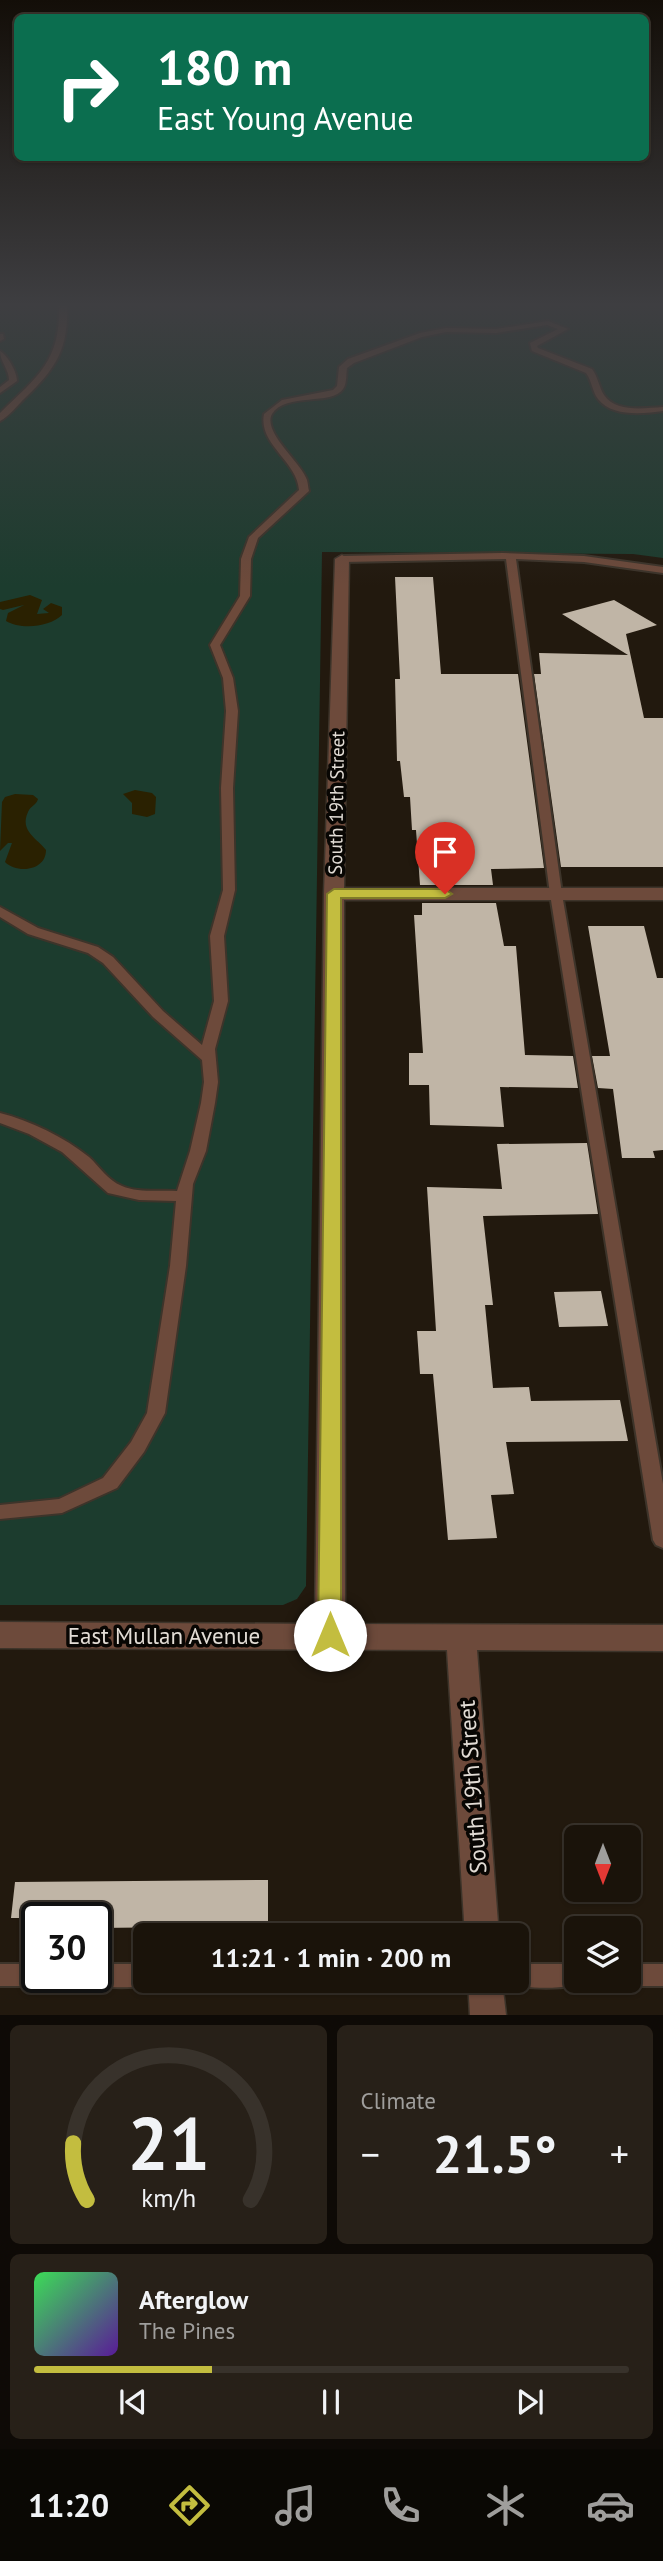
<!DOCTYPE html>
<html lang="en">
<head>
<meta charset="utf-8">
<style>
  body { margin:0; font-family:"PT Sans",sans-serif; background:#272018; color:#f1f3f6; height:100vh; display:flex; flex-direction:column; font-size:26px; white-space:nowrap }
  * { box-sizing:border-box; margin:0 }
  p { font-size:23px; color:#9f9e9c }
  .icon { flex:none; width:38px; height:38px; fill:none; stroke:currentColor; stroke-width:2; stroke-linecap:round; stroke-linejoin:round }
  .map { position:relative; height:2015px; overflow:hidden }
  .side { display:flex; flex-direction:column; gap:10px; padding:10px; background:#0e0a06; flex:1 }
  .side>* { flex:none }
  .hud { position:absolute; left:14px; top:14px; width:635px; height:147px; border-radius:10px; box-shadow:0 2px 5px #0004,0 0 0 2px #38322b; background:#0b6e4f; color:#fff; overflow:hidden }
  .needle { width:46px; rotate:180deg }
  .fabs { position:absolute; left:564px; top:1825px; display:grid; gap:14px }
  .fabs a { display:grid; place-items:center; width:77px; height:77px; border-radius:10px; background:#1a130a; box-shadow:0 2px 5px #0004,0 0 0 2px #38322b; font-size:35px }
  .speed { position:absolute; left:21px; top:1902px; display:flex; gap:14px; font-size:35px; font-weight:700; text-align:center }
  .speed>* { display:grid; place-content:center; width:91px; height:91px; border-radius:50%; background:#1a130a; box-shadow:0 2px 5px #0004,0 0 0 2px #38322b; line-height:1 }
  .speed .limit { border:4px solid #111; border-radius:10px; background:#fff; color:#111 }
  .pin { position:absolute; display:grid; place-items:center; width:60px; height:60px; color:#fff; margin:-72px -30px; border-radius:50% 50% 50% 0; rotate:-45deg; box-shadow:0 0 7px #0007 }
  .pin .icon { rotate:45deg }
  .me { position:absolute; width:77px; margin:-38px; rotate:0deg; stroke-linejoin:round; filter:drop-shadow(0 0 5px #0008) }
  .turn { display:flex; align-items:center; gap:24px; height:147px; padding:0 28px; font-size:32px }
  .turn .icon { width:91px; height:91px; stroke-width:2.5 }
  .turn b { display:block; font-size:49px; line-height:60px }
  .big { font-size:52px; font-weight:800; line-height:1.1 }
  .side .widget { flex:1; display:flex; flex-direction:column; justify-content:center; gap:10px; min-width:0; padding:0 24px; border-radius:10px; background:#272018 }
  .side .dial { align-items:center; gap:0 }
  .dial svg { height:182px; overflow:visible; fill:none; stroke:#38322b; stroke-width:7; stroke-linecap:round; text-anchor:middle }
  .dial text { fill:#f1f3f6; stroke:none }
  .song { display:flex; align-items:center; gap:21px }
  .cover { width:84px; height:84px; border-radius:10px; background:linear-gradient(135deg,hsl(130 70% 55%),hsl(270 70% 35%)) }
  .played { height:7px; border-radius:4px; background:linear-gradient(90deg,#c3bd3f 30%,#38322b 30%) }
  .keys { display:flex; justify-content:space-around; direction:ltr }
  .heat { display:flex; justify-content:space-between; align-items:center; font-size:38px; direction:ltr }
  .side .tiles { flex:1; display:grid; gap:10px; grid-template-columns:1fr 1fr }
  .widget:last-child { grid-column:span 2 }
  .trip { position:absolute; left:133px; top:1923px; width:396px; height:70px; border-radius:10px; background:#1a130a; box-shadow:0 2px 5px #0004,0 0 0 2px #38322b; font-weight:800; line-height:70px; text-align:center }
  .tabs { display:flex; height:112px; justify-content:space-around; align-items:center; background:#0a0804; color:#9f9e9c }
  .tabs .icon { width:49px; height:49px }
  .tabs .active { color:#c3bd3f }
  .tabs b { font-size:32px; color:#f1f3f6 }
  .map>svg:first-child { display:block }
  .green { fill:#1c3c2e }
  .sand { fill:#2a2101 }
  .building { fill:#c0b5a6 }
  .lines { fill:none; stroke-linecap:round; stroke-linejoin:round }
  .lane-casing { stroke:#3d342a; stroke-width:4 }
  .street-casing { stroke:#3d342a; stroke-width:3 }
  .lane { fill:#6d4a3b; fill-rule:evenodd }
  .street { fill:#6d4a3b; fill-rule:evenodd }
  .route { fill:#c3bd3f; stroke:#7f7b29; stroke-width:2 }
  .labels { text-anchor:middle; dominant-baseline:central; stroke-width:7; stroke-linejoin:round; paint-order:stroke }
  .street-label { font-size:19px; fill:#e2dcd5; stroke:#080603 }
  .near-street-label { font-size:23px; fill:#e2dcd5; stroke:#080603 }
</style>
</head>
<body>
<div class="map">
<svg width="663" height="2015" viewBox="0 0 663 2015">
  <rect width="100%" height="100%" fill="#22190e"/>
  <polygon class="green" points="0,304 663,304 663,558 633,554 322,552 306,1586 297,1599 283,1605 0,1605"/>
  <g class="sand">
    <path d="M30,595L42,600L37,614L49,613L43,609L51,603L62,607V615C50,627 21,630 6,621L8,613L24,605L3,610L0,609V602Z"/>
    <polygon points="135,790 152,793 156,797 155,814 147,817 132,814 132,803 123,794"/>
    <path d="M15,794L33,795L38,799C36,806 31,805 28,812C19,831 38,839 46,850C46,871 17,874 5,862L12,843H8L0,851L2,802L5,797Z"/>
  </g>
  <g class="building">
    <polygon points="395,577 433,577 441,674 518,674 544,868 491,869 493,885 420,885 416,830 412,830 410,797 404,797 400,761 397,761 395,679 400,679"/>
    <polygon points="614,600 657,625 626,634 644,718 663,718 663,867 561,867 534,674 541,674 539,653 628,655 562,614"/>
    <polygon points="422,903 496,903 504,946 516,946 525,1055 573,1056 578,1088 500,1087 504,1127 430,1125 429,1085 409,1085 409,1053 423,1053 414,915 422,915"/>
    <polygon points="588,926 644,926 657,978 663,978 663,1150 653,1151 655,1158 622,1158 613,1089 598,1088 592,1056 610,1056"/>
    <polygon points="587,1143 598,1214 483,1216 493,1305 485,1305 493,1388 529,1387 531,1401 620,1400 628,1441 506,1442 514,1494 491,1495 497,1538 448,1540 433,1374 420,1374 417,1331 436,1331 427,1187 502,1189 497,1144"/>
    <polygon points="601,1291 608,1326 559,1327 554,1292"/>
    <polygon points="268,1880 268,1926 96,1928 96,1918 11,1918 15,1882"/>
  </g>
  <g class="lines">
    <defs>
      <g id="lane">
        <path d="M59,304H67C69,348 56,369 25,398C17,406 9,416 0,421V413C38,376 61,361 59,304Z"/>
        <path d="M548,321L568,329L537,346L538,348L592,369C598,377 599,387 604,395C616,413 645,408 663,407V411C643,414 612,417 598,399C592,391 592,381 586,373L532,351L530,343L558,329L547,325L496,333L446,332L422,337L354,363L347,368C346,374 347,384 343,389C332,406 286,392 272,414C262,432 302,463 307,480C308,484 308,487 309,491L258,538L251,559L250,596L220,645L233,678L238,711L233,788L235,890L224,936L228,1001L215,1049L218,1082L215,1103L206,1151L193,1184L186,1266L165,1413L144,1452L117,1488L62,1513L0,1519V1505L59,1499L103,1478L131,1442L147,1413L170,1266L176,1201L139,1200L108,1193L62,1152L29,1134L0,1123V1113C31,1121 64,1137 89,1157C100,1167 107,1180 122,1186C138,1193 159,1190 177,1191L190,1151L201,1103L204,1082L202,1060L153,1017L103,963L88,953L28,934L0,917V907L38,928L98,947L113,957L163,1011L202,1045L214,1001L210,936L223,890L221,788L226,711L223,678L210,645L240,596L241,559L249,537L299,490C297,461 258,444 264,414L282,400L333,390L337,386L339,367L348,359L420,333L446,328L496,329Z"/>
        <polygon points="0,334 3,334 4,339 0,341"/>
        <path d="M0,351C8,356 17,372 17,381L0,393V387L9,380C9,369 0,362 0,351Z"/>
        <polygon points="503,553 584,556 663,567 663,573 584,562 516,559 562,894 663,1484 663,1548 656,1545 653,1540 550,894 506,559 342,562 337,559 342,556"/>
        <polygon points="0,1964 37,1964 37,1978 48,1978 45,1983 37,1986 0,1986"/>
        <path d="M96,1964H145V1981H154C143,1990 101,1988 88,1983L85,1978H96Z"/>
        <path d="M516,1964H576V1981H585C574,1990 518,1990 507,1981H516Z"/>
        <polygon points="628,1964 663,1964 663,1986 628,1986 620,1983 619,1981 628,1981"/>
      </g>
      <g id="street">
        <polygon points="342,555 349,559 344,888 663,888 663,900 344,900 345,1624 663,1625 663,1651 477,1650 499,1936 465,1936 447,1650 0,1648 0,1622 315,1624 324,894 335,559"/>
        <polygon points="468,1981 502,1981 506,2015 470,2015"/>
      </g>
    </defs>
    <use href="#lane" class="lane-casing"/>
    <use href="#street" class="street-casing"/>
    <use href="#lane" class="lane"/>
    <use href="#street" class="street"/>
  </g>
  <linearGradient id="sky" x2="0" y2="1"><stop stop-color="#130e08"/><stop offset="0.52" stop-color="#3e3e41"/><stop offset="1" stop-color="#3e3e41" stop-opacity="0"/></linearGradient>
  <rect width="663" height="586" fill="url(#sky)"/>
  <polygon class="route" points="334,889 445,889 452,894 445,898 341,898 341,1635 338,1642 330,1645 322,1642 318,1635 327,894"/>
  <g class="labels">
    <g class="street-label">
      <text transform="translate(336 803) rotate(-89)">South 19th Street</text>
    </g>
    <g class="near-street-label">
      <text x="164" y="1635">East Mullan Avenue</text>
      <text transform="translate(472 1787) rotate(-94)">South 19th Street</text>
    </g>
  </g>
</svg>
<div class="fabs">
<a><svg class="needle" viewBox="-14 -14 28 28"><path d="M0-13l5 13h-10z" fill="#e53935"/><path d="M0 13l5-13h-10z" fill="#9f9e9c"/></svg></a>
<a><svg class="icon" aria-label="layers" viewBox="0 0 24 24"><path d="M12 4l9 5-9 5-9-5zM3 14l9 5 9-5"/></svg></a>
</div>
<div class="speed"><div class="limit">30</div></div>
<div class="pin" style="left:445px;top:894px;background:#d93025"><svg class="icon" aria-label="arrive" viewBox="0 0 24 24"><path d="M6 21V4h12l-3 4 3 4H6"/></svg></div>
<svg class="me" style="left:330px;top:1635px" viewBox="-20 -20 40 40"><circle r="19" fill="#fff"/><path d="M0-13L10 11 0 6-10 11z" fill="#c3bd3f"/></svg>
<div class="trip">11:21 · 1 min · 200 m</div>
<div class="hud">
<div class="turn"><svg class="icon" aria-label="right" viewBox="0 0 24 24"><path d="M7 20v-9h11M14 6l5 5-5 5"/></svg><div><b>180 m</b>East Young Avenue</div></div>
</div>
</div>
<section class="side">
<div class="tiles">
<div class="widget dial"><svg viewBox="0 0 100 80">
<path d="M14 69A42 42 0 1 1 86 69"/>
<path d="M14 69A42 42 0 0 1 8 44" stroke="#c3bd3f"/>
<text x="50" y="56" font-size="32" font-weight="700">21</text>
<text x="50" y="72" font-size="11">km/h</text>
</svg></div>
<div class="widget"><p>Climate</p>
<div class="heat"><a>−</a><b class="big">21.5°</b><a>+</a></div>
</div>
<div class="widget">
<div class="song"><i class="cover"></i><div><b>Afterglow</b><p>The Pines</p></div></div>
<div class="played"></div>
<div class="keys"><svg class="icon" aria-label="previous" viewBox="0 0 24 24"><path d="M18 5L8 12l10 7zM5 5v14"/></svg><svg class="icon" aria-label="pause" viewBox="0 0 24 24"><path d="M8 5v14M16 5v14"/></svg><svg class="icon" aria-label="next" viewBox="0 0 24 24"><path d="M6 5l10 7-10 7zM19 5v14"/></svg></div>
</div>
</div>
</section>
<nav class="tabs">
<b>11:20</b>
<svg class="icon active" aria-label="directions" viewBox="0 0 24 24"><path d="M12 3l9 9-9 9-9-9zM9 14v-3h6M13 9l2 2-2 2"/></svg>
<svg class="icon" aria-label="music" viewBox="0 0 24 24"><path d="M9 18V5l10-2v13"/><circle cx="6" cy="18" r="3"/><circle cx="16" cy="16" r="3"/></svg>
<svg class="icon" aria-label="phone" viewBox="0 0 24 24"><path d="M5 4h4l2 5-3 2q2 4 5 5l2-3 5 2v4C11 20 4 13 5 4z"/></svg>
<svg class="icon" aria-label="climate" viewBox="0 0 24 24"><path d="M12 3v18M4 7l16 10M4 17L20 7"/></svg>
<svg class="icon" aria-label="car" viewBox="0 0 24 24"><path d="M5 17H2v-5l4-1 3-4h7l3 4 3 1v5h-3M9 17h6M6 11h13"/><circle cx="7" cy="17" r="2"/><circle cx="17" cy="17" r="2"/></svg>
</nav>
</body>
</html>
